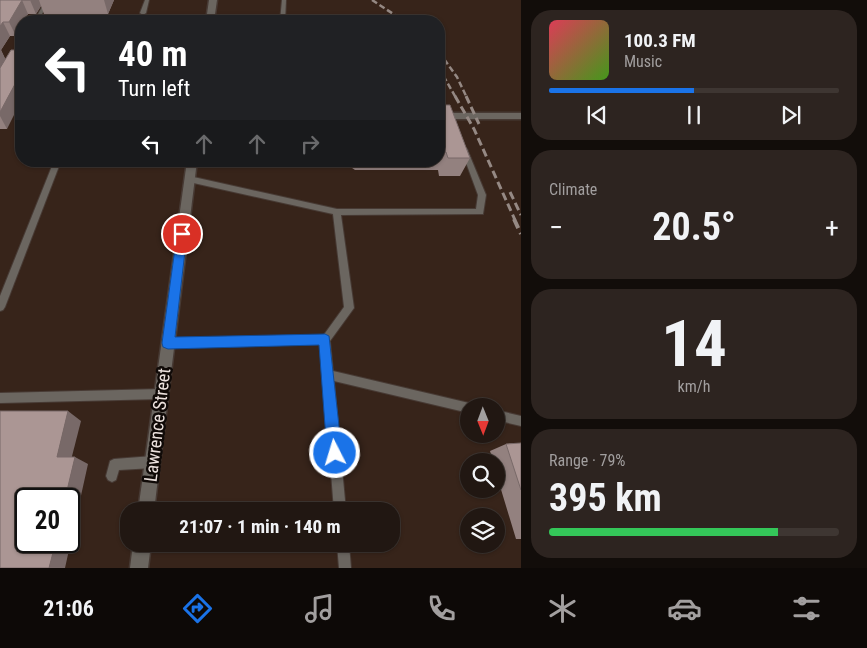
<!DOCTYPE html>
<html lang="en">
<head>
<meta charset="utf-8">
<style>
  body { margin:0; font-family:"Roboto Condensed",sans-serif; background:#2d2420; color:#f1f3f6; height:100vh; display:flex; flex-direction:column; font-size:19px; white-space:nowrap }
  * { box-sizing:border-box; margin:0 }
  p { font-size:16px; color:#a29f9f }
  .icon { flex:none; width:28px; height:28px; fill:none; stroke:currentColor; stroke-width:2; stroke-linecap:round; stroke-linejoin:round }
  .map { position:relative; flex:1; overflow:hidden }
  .panel { display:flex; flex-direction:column; gap:10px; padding:10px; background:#120d0a; width:346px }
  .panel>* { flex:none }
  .guide { position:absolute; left:15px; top:15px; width:430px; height:152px; border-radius:20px; box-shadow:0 1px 4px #0004,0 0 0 1px #3e3632; background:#202124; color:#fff; overflow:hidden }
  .needle { width:32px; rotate:179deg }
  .controls { position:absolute; left:460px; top:398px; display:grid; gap:10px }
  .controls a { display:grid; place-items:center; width:45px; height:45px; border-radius:50%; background:#211712; box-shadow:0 1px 4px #0004,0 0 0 1px #3e3632; font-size:25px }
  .speed { position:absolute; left:15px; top:488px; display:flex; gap:10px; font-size:25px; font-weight:700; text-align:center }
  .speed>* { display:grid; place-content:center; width:65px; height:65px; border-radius:50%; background:#211712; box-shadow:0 1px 4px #0004,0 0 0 1px #3e3632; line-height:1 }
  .speed .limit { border:2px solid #111; border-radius:8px; background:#fff; color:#111 }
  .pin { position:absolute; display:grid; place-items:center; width:42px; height:42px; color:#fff; margin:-21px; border:2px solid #fff; border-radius:50%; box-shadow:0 1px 5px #0007 }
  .me { position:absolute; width:55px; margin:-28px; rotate:355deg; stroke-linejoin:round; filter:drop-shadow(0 0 4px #0008) }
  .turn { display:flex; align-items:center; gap:18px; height:105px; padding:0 20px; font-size:22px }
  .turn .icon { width:65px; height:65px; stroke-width:2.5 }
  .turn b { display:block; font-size:35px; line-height:42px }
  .lanes { display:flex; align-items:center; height:48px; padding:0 20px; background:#0003; justify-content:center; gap:25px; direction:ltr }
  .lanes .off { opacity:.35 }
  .big { font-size:38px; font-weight:700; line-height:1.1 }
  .panel .widget { flex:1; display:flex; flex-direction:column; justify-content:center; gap:8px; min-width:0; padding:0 18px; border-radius:20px; background:#2d2420 }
  .panel .dial { align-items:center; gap:0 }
  .dial b { font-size:65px; line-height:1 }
  .song { display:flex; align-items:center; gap:15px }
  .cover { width:60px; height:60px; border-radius:8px; background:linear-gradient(135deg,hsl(350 70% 55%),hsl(100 70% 35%)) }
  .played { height:5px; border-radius:2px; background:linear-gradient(90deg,#1a73e8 50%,#3e3632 50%) }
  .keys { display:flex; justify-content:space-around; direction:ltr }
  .heat { display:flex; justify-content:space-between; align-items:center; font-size:28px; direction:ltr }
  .charge { height:8px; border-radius:4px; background:linear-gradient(90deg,#34c759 79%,#3e3632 0) }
  .trip { position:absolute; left:120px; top:502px; width:280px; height:50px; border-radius:20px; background:#211712; box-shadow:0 1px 4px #0004,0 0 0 1px #3e3632; font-weight:700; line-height:50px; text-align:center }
  .dock { display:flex; height:80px; justify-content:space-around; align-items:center; background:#0d0907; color:#a29f9f }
  .dock .icon { width:35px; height:35px }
  .dock .current { color:#1a73e8 }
  .dock b { font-size:22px; color:#f1f3f6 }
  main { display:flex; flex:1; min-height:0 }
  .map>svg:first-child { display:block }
  .built { fill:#37241a; fill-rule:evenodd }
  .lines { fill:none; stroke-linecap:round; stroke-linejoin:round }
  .service-casing { stroke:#473a34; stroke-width:2 }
  .minor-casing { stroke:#473a34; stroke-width:3 }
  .service { fill:#6b6660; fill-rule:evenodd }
  .minor { fill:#6b6660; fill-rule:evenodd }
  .rail-far2 { stroke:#958984; stroke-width:2.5; stroke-dasharray:6 3; stroke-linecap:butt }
  .rail-far1 { stroke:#958984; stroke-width:3; stroke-dasharray:8 4; stroke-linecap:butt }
  .rail { stroke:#958984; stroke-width:4; stroke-dasharray:10 5; stroke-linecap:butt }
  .wall { fill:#93817f }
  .shaded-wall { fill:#786968 }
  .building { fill:#ab9694; stroke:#786968 }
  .route { fill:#1a73e8; stroke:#114b97 }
  .labels { text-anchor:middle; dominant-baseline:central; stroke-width:5; stroke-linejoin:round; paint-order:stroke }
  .street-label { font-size:18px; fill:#ebe1dd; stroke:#100a07 }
</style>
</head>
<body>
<main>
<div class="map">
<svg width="521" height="568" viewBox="0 0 521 568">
  <rect width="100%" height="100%" fill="#2c1f18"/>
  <path class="built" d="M0,0H521V568H0ZM21,21H439V161H21ZM469,406H496V434H469ZM469,461H496V489H469ZM26,499H69V541H26ZM129,511H391V544H129ZM469,516H496V544H469Z"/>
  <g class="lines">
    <defs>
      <g id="service">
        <polygon points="46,0 50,0 38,21 34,21"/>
        <polygon points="145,0 149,0 146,13 143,15 140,13"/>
        <polygon points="282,0 286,0 285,21 280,21"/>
        <polygon points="462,147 464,147 467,149 486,195 483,214 341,215 354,308 330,341 333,371 469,403 473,406 469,406 469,413 334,381 346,511 334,511 321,344 168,347 165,346 163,343 165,340 168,339 323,336 344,307 333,214 189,182 185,179 189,176 337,209 476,209 478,195 461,149"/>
        <polygon points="54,161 61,161 5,307 3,310 0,311 0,296"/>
        <polygon points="161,389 165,390 166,394 165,398 161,399 0,403 0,393"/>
        <polygon points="496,410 521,416 521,426 496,420"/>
        <polygon points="153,456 157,458 159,462 157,466 153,468 119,470 116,480 112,482 108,480 106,476 110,461 114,459"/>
        <polygon points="337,544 349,544 351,568 339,568"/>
      </g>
      <g id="minor">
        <polygon points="209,0 217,0 214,21 206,21"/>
        <rect x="439" y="113" width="82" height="6"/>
        <polygon points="187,161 197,161 154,511 138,511"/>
        <polygon points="133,544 151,544 148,568 130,568"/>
      </g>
    </defs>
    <use href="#service" class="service-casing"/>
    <use href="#minor" class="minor-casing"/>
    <use href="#service" class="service"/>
    <use href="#minor" class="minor"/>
    <g class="rail-far2">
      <polyline points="372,0 404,21"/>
      <polyline points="439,52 457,77 467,98"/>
      <polyline points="439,68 456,98"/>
    </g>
    <g class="rail-far1">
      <polyline points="455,96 474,129 515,220"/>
      <polyline points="466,96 479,124"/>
      <polyline points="510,192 521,215"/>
    </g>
    <polyline class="rail" points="514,219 521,234"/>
  </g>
  <g class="wall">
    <polygon points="0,0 114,0 108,14 44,14 41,6 36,14 28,14 24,21 21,21 16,36 10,36 1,50 5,59 7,129 0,129"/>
    <polygon points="439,105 470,158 460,176 439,176 438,170 355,170 342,161 439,161"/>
    <polygon points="253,161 303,161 297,168 253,168"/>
    <polygon points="521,443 521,539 516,539 496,473 496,461 493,461 490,451 506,444"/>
  </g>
  <g class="shaded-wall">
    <polygon points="22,0 28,14 24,21 21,21 21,27 16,36 9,22"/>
    <polygon points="30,0 45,0 39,0 41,6 36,14"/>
    <polygon points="104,0 114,0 108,14"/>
    <polygon points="3,22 10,36 1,50 8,64 0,78 0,26"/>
    <polygon points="21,73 21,101 7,129 0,116 0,112"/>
    <polygon points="297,161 303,161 297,168"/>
    <polygon points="68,411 81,421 70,464 57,457"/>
    <polygon points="75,457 88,464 65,568 49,568 56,541 69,541 69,499 65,499"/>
  </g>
  <g class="building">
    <polygon points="0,0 30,0 22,0 9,22 3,22 0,26"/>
    <polygon points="11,50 21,50 21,73 0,112 0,68"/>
    <polygon points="439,105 450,105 470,158 448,158 446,152 439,152"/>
    <polygon points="0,411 68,411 57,457 75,457 65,499 26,499 26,541 56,541 49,568 0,568"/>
    <polygon points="521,443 521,490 506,444"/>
  </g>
  <polygon class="route" points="182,230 187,234 175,337 325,334 329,336 342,453 340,458 335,460 330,458 327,453 319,345 168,349 163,347 162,343 177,234"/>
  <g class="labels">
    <g class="street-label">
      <text transform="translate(157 425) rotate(-83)">Lawrence Street</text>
    </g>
  </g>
</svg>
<div class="controls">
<a><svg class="needle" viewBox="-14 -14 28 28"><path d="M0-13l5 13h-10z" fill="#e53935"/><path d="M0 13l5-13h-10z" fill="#a29f9f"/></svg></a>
<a><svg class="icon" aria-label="search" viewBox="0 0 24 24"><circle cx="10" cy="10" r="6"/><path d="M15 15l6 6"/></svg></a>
<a><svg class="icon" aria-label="layers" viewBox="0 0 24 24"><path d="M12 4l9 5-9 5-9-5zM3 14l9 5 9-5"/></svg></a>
</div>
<div class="speed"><div class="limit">20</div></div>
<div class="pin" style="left:182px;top:234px;background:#d93025"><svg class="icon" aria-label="arrive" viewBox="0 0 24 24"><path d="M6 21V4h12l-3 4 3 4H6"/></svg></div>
<svg class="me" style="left:335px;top:453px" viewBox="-20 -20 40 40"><circle r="17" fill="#1a73e8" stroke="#fff" stroke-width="3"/><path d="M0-11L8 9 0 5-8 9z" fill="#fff"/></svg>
<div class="trip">21:07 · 1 min · 140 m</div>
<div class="guide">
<div class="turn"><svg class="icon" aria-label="left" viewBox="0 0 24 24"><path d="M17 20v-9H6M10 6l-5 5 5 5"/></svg><div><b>40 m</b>Turn left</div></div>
<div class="lanes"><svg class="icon" aria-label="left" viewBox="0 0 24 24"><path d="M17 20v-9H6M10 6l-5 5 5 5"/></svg><svg class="icon off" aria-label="ahead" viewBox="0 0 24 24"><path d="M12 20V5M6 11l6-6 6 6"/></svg><svg class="icon off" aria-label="ahead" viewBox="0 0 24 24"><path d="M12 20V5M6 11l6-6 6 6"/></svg><svg class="icon off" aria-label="right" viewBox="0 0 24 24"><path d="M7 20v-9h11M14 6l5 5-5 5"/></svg></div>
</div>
</div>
<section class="panel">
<div class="widget">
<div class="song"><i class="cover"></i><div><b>100.3 FM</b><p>Music</p></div></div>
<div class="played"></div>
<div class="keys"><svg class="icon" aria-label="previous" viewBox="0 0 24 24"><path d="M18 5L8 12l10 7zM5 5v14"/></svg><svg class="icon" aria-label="pause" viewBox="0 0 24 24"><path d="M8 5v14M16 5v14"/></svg><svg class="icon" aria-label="next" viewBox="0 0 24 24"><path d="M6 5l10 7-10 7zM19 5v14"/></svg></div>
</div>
<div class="widget"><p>Climate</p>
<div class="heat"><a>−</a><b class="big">20.5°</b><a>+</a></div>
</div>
<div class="widget dial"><b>14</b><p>km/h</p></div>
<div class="widget"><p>Range · 79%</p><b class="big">395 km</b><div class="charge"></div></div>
</section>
</main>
<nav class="dock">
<b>21:06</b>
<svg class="icon current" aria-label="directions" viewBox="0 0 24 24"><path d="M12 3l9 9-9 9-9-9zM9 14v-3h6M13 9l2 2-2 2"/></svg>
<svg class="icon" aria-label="music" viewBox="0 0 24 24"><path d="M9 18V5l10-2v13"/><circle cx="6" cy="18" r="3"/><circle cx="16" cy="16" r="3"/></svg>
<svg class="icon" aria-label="phone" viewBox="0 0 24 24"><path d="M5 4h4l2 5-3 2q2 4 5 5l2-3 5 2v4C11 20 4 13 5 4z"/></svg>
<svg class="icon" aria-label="climate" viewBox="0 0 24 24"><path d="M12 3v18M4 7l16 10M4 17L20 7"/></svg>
<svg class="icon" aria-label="car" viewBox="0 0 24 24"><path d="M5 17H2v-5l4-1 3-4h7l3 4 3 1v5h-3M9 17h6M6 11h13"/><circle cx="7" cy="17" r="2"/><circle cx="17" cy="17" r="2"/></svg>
<svg class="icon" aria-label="filters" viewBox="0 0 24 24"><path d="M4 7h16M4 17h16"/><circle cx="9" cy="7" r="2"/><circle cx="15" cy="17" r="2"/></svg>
</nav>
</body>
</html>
